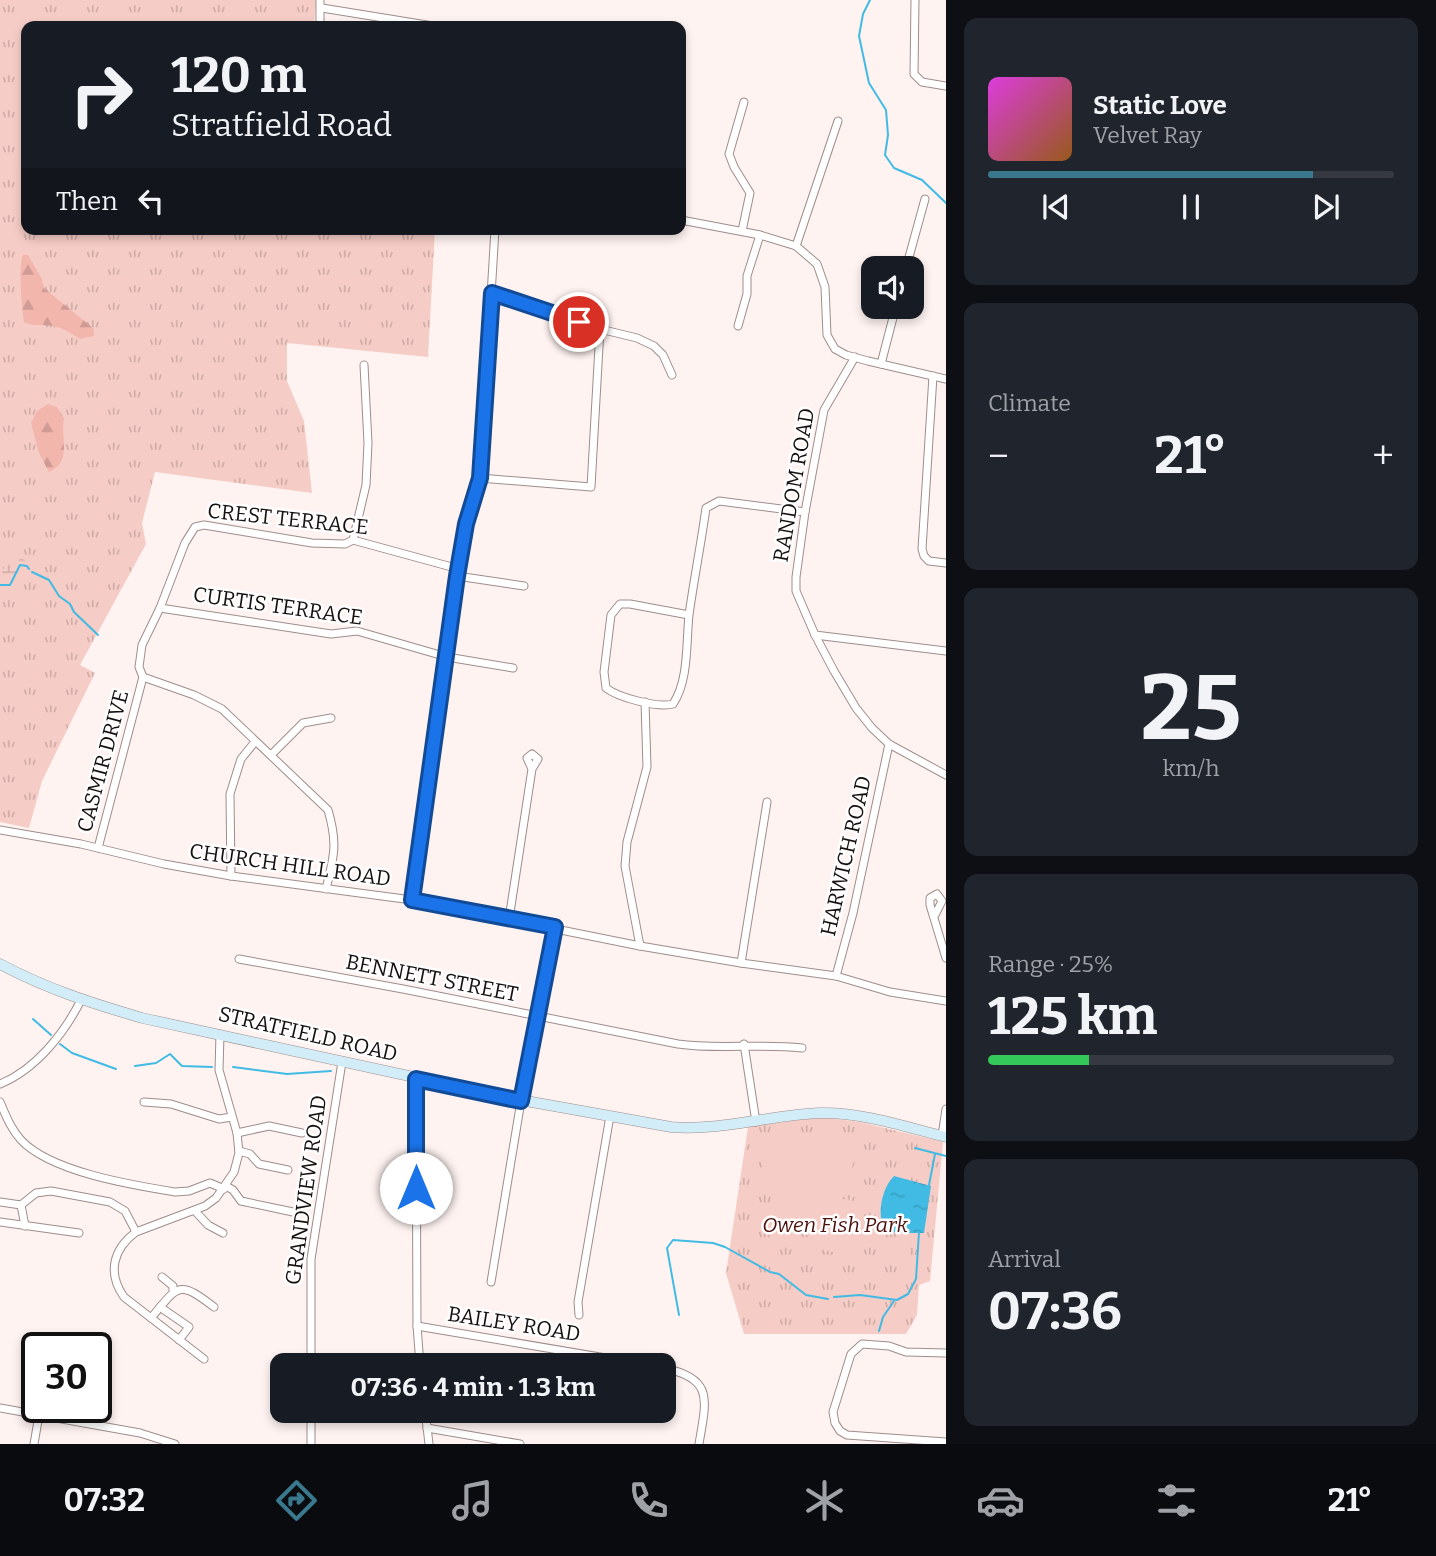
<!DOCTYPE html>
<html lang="en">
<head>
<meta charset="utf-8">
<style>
  body { margin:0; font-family:Bitter,serif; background:#20242c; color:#f1f3f6; height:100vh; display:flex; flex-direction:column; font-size:26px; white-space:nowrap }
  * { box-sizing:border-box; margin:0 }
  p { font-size:23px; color:#9ea1a6 }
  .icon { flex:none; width:38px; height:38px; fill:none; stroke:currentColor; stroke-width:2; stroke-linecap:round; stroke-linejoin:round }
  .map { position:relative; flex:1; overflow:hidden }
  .side { display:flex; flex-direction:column; gap:18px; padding:18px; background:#0d0f14; width:490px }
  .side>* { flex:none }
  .banner { position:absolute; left:21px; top:21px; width:665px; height:214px; border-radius:14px; box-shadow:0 4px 10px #0003; background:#171b24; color:#f1f3f6; overflow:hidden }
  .tools { position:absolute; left:861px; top:256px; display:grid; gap:14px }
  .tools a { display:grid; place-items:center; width:63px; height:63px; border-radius:14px; background:#171b24; box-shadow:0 4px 10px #0003; font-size:35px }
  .speed { position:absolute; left:21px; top:1332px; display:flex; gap:14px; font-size:35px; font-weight:700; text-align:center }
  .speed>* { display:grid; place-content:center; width:91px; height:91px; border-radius:50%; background:#171b24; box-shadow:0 4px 10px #0003; line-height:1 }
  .speed .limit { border:4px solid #111; border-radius:10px; background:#fff; color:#111 }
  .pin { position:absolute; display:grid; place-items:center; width:60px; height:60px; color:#fff; margin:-30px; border:4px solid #fff; border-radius:50%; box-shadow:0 2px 7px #0007 }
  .me { position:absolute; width:77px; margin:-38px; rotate:0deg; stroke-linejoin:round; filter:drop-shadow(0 0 5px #0008) }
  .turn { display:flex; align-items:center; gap:24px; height:147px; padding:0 35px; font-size:32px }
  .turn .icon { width:91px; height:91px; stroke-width:2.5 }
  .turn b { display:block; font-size:49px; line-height:60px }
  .then { display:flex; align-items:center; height:66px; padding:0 35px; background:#0003; gap:14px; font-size:26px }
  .big { font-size:52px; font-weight:700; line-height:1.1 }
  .side .widget { flex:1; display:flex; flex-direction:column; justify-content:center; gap:10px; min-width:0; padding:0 24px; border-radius:14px; background:#20242c }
  .side .dial { align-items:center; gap:0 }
  .dial b { font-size:91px; line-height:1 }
  .song { display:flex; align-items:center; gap:21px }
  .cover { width:84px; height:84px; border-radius:10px; background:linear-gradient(135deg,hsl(300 70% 55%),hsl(30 70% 35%)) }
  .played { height:7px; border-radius:4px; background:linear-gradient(90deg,#3a788e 80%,#363941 80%) }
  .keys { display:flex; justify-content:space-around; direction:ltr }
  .heat { display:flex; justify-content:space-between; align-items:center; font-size:38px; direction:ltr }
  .charge { height:10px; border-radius:5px; background:linear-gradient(90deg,#34c759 25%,#363941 0) }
  .trip { position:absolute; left:270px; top:1353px; width:406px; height:70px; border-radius:14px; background:#171b24; box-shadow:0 4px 10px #0003; font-weight:700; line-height:70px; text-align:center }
  .menu { display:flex; height:112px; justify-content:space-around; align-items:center; background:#090b0e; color:#9ea1a6 }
  .menu .icon { width:49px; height:49px }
  .menu .current { color:#3a788e }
  .menu b { font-size:32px; color:#f1f3f6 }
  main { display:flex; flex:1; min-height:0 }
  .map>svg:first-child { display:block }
  .grass { fill:url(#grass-tufts) }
  .forest { fill:url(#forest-firs) }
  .wetland { fill:url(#wetland-marsh) }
  .pitch { fill:#f6ccc6 }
  .water { fill:url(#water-ripples) }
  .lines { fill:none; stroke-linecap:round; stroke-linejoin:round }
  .stream { stroke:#41bbe4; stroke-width:2 }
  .minor-casing { stroke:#9e8d8b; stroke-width:9 }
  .secondary-casing { stroke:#9e8d8b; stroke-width:11 }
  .minor { stroke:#fff; stroke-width:7 }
  .secondary { stroke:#d2edf7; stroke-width:10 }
  .route-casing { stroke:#114b97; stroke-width:18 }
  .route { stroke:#1a73e8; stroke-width:12 }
  .labels { text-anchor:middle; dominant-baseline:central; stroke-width:5; stroke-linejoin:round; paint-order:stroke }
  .street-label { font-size:21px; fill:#16100f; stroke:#fff }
  .park-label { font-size:21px; font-style:italic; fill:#4d120e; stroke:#fff }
</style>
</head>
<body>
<main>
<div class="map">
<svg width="946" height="1444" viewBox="0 0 946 1444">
  <defs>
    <pattern id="grass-tufts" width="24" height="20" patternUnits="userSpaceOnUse" patternTransform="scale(1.75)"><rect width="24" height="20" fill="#f6ccc6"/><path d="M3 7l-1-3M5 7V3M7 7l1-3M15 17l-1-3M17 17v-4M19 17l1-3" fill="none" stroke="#d2aea9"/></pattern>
    <pattern id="forest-firs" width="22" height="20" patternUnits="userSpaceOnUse" patternTransform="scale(1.75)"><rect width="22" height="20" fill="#f2b6ad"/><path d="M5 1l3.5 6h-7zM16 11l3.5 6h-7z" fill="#cf9b94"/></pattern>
    <pattern id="wetland-marsh" width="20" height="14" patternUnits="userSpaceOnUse" patternTransform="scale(1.75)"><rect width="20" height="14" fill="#f6ccc6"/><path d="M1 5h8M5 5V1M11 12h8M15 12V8" fill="none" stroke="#d2aea9"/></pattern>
    <pattern id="water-ripples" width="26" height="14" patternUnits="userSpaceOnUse" patternTransform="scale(1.75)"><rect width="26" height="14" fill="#41bbe4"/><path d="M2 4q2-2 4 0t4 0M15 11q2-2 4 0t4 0" fill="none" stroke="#38a0c2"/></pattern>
  </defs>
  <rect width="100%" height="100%" fill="#fef3f1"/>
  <g class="grass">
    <polygon points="0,0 315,0 316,3 314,26 26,26 26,229 435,229 428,357 287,343 287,381 304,421 312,493 155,472 142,523 146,544 80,665 95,673 42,781 29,828 0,822"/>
    <polygon points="821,1117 860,1122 943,1142 930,1281 919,1285 917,1315 906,1334 744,1334 726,1273 748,1127"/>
  </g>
  <g class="forest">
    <path d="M23,255H28L42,279L44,288L94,329V336L80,339C71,333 63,328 53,326C43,324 33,327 24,322C22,308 18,267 23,255Z"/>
    <path d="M48,404L57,407L64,418C60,440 73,461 49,472L39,453L31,423L37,411Z"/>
  </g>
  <path class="wetland" d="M16,557L22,558L29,564V569L14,589L0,590C0,574 1,567 16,557Z"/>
  <g class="pitch">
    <path d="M860,1140C854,1166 848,1181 829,1201L847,1199L862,1204L859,1249L850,1256L811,1247L807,1233L812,1215L805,1220L780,1227L760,1152L769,1141Z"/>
    <polygon points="878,1242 911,1245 910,1262 876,1259"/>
  </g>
  <path class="water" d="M894,1176L931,1186L924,1233H897L885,1230C876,1214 882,1188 894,1176Z"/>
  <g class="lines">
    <g class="stream">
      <polyline points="870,0 863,14 859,36 869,83 886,110 888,135 885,155 894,168 922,180 946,203"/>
      <polyline points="32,572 49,580 59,596 70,604 74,612 98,635"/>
      <polyline points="0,585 10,585 20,565 27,566 29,569"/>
      <polyline points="33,1019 51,1035"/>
      <polyline points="60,1044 72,1053 116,1069"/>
      <polyline points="135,1066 156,1063 170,1054 182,1066 212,1067"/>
      <polyline points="233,1067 287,1074 331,1071"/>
      <polyline points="915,1148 946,1156"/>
      <polyline points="929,1185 935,1154"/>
      <polyline points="834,1297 860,1295 897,1300 908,1294 916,1279 919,1232"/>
      <polyline points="679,1315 667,1248 673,1240 713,1243 725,1247 770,1272 779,1274 806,1295 828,1299"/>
      <polyline points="879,1331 883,1317 894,1301"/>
    </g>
    <defs>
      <g id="minor">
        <polyline points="320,0 320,26"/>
        <polyline points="915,0 914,74 922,82 946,86"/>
        <polyline points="322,8 433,26"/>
        <polyline points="681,220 760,235 796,246 817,264 825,287 827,335 835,349 846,355 868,361 946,379"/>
        <polyline points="742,231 750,193 734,167 729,154 744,102"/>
        <polyline points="796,246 838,121"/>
        <polyline points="906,268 925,199"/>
        <polyline points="492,294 600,329 637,338 654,346 663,355 672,375"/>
        <polyline points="738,326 747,294 747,276 760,235"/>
        <polyline points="855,357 824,410 805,512 796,577 796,591 815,635 834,671 856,708 872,728 889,744 946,775"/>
        <polyline points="881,364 896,306"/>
        <polyline points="933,376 922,549 924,556 929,561 946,563"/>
        <polyline points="480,478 591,487 600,329"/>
        <polyline points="353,540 366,485 368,443 364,365"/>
        <polyline points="457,576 524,586"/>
        <polyline points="160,608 331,634 357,631 447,657 513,668"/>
        <path d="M689,615L630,604H620L611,615L604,672L606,688C619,698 658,708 673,704C689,680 686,643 689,615C694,579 701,544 706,508L719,501L805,512"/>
        <polyline points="815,635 946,651"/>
        <path d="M143,677L194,695L222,709L328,810C338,844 334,856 326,889"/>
        <polyline points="271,755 303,723 331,718"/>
        <polyline points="0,830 81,844 164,864 231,876 412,900 640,946 741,963 836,976 890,992 946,1001"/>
        <polyline points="98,848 143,677 139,667 142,645 160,608 185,543 195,527 204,525 312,543 345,544 353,540 459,569"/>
        <polyline points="231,876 230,794 241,759 254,743"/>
        <polyline points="412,900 457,576 466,524 480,478 495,229"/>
        <polyline points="935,915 942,901 937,894 930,898 930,905 946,958"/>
        <polyline points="509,919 532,769 527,758 532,754 538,759 532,769"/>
        <polyline points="640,946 625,866 627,842 647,767 645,702"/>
        <path d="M239,959L403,989L678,1044C718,1050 760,1043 802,1048"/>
        <polyline points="741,963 767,802"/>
        <polyline points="836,976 853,913 889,744"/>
        <polyline points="744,1044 756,1122"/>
        <polyline points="416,1079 417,1326 420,1365"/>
        <path d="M0,1084C35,1070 64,1034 81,1000"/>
        <path d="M0,1102C6,1116 11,1129 21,1140C51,1172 132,1185 175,1192L189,1191L210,1183L224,1189"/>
        <polyline points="144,1102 171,1104 219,1119 232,1117"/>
        <polyline points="237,1133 269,1126 302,1133"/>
        <polyline points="942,1136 946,1109"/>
        <polyline points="239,1151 250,1154 259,1164 288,1170"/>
        <polyline points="226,1186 233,1190 241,1201 293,1212"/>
        <polyline points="0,1202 21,1205 36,1193 51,1191 110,1202 125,1211 136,1232"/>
        <polyline points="21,1205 25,1226"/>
        <polyline points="195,1211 208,1225 223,1233"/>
        <polyline points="0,1222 79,1233"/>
        <polyline points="162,1277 173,1286 173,1291"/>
        <polyline points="491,1282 521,1101 555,927"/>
        <polyline points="160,1307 189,1327 179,1340"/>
        <polyline points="579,1315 578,1302 610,1116"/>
        <path d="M151,1318C178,1286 178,1279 214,1307"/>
        <polyline points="417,1326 647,1365"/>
        <polyline points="946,1353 906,1352 889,1346 862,1344 851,1354 833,1412 835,1423 840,1431 847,1435 946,1442"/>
        <path d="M204,1359L124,1297C107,1273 113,1249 136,1232L205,1206L216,1198L234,1172L239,1153L237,1133L219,1070L220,1034"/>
        <polyline points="311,1365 311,1259 342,1062"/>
        <path d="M663,1368C715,1378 706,1401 699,1444"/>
        <polyline points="0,1408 140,1433 175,1444"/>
        <polyline points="425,1410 429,1444"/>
        <polyline points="427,1428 520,1444"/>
        <polyline points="34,1444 39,1415"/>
        <polyline points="311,1444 311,1410"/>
      </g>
      <path id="secondary" d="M0,964C47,989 91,1003 142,1018L515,1099L671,1127C722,1131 770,1115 820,1113C862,1112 906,1127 946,1137"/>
    </defs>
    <use href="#minor" class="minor-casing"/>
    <use href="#secondary" class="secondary-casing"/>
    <use href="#minor" class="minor"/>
    <use href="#secondary" class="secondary"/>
  </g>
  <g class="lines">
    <defs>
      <polyline id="route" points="416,1188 416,1079 521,1101 555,927 412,900 457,576 466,524 480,478 492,293 579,322"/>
    </defs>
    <use href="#route" class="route-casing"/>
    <use href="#route" class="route"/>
  </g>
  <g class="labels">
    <g class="street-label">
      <text transform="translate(794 485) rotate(-80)">RANDOM ROAD</text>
      <text transform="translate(288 519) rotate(6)">CREST TERRACE</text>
      <text transform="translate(278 606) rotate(8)">CURTIS TERRACE</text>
      <text transform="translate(103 761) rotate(-75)">CASMIR DRIVE</text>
      <text transform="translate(846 856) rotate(-77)">HARWICH ROAD</text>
      <text transform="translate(290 865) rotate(8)">CHURCH HILL ROAD</text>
      <text transform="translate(432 978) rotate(11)">BENNETT STREET</text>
      <text transform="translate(308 1034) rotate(13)">STRATFIELD ROAD</text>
      <text transform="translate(306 1190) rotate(-82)">GRANDVIEW ROAD</text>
      <text transform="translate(514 1324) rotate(9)">BAILEY ROAD</text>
    </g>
    <g class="park-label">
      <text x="835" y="1225">Owen Fish Park</text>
    </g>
  </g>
</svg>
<div class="tools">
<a><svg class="icon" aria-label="sound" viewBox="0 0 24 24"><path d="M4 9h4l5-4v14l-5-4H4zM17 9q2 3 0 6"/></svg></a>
</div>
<div class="speed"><div class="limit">30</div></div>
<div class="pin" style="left:579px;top:322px;background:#d93025"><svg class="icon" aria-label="arrive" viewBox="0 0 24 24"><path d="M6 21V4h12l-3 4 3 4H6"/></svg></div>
<svg class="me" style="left:416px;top:1188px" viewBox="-20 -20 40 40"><circle r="19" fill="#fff"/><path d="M0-13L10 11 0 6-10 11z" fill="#1a73e8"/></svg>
<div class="trip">07:36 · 4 min · 1.3 km</div>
<div class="banner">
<div class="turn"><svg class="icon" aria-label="right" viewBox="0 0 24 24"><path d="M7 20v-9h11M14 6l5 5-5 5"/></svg><div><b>120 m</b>Stratfield Road</div></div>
<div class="then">Then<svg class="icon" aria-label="left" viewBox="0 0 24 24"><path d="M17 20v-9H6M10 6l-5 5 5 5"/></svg></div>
</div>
</div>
<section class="side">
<div class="widget">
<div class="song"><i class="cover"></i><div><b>Static Love</b><p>Velvet Ray</p></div></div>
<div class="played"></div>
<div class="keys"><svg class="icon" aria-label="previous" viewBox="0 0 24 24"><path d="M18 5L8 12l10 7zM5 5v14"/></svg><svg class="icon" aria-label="pause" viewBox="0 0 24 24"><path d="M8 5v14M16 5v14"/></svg><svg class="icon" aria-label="next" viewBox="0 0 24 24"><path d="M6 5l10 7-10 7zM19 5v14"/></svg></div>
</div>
<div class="widget"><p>Climate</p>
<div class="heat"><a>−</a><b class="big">21°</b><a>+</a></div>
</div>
<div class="widget dial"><b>25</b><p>km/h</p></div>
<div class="widget"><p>Range · 25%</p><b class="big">125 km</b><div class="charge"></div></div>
<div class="widget"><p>Arrival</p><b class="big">07:36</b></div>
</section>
</main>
<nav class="menu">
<b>07:32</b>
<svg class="icon current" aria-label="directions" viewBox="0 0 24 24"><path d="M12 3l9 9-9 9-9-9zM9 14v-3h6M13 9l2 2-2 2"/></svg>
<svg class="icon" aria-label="music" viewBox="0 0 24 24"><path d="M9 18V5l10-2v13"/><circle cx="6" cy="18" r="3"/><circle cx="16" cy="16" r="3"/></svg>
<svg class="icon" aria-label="phone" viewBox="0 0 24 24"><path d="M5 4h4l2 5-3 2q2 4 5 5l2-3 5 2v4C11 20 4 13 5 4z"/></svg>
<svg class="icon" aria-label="climate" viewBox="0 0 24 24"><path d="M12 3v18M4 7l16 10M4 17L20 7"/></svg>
<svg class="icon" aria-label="car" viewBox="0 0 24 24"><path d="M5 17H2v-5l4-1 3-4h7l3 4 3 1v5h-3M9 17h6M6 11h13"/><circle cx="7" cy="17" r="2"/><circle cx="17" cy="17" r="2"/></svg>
<svg class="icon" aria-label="filters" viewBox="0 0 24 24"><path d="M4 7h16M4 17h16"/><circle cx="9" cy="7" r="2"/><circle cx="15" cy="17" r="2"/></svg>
<b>21°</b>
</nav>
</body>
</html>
